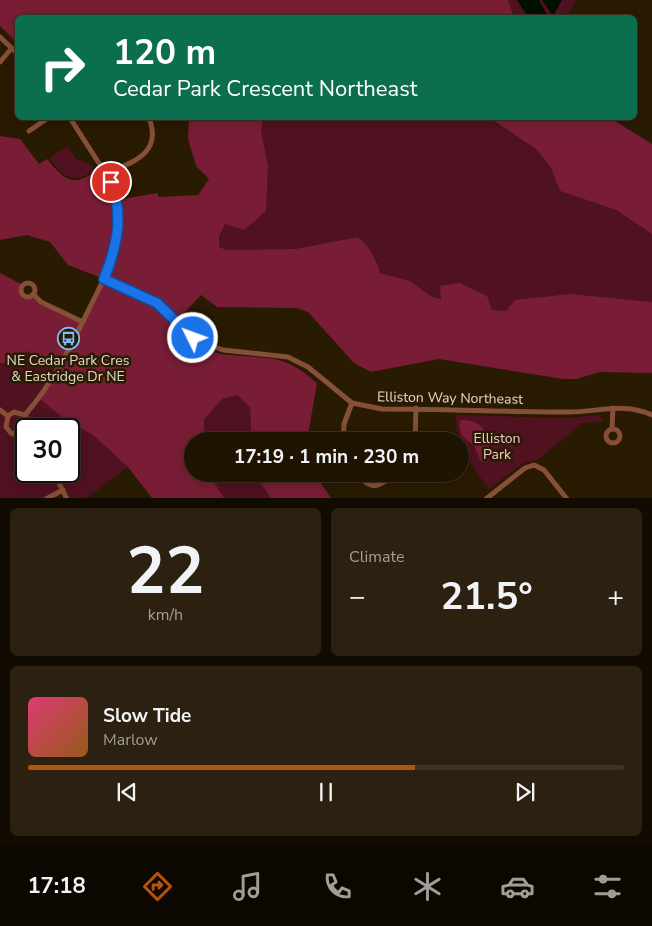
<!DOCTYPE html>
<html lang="en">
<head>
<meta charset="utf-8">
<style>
  body { margin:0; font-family:"Nunito Sans",sans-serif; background:#2c2111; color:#f1f3f6; height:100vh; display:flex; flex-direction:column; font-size:19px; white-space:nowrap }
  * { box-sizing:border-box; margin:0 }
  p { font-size:16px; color:#a19e99 }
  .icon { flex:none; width:28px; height:28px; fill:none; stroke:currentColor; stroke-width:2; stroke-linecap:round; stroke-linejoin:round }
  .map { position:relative; height:498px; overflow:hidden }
  .side { display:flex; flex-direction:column; gap:10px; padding:10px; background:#110b01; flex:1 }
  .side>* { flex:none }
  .top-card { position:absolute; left:15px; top:15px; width:622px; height:105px; border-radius:8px; box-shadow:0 2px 12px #0003,0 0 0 1px #3c3324; background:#0b6e4f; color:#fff; overflow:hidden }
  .speed { position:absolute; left:15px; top:418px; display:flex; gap:10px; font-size:25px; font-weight:700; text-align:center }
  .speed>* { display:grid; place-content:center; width:65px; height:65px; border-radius:50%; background:#1f1402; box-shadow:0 2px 12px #0003,0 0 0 1px #3c3324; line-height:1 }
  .speed .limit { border:2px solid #111; border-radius:8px; background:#fff; color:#111 }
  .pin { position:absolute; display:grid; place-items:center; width:42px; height:42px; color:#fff; margin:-21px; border:2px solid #fff; border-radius:50%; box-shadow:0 1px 5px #0007 }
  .me { position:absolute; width:55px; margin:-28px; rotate:312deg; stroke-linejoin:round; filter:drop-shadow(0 0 4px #0008) }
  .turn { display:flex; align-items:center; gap:18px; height:105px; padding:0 15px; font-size:22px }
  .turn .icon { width:65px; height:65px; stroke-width:2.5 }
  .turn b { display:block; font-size:35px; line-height:42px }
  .big { font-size:38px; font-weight:700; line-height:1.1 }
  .side .tile { flex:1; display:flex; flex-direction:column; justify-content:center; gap:8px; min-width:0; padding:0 18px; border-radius:8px; background:#2c2111 }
  .side .dial { align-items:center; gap:0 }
  .dial b { font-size:65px; line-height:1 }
  .song { display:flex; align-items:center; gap:15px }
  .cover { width:60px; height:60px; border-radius:8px; background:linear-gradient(135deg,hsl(340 70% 55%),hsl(30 70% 35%)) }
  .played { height:5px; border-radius:2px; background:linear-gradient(90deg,#b45309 65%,#3c3324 65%) }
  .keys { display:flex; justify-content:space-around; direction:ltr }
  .heat { display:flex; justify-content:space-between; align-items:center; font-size:28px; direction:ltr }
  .side .tiles { flex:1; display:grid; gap:10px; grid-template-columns:1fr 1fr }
  .tile:last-child { grid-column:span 2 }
  .trip { position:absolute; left:184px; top:432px; width:285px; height:50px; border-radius:25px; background:#1f1402; box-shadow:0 2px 12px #0003,0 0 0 1px #3c3324; font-weight:700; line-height:50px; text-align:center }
  .menu { display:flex; height:80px; justify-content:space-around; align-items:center; background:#0c0801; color:#a19e99 }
  .menu .icon { width:35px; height:35px }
  .menu .selected { color:#b45309 }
  .menu b { font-size:22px; color:#f1f3f6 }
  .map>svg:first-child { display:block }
  .green { fill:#501121; fill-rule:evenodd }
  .forest { fill:#781d35 }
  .water { fill:#001001 }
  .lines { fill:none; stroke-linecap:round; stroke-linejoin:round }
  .minor { stroke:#864f37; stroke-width:5 }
  .route-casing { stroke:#114b97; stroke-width:12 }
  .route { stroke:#1a73e8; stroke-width:9 }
  .labels { text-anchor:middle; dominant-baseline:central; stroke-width:5; stroke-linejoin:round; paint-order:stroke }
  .poi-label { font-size:14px; fill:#e0d6c8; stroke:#291a02 }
  .street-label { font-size:14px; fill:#e0d6c8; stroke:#291a02 }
  .park-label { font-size:14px; fill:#f9c3ca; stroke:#291a02 }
</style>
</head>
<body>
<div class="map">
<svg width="652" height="499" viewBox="0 0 652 499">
  <rect width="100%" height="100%" fill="#291a02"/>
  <g class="green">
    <polygon points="508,0 576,0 566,18 514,17"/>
    <path d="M263,118H488L536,149L550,166L560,191L616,210L652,234V302L571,294L506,311L492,310L431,296L410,281L380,273L376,258L358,237L295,249L227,250L219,247C217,223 253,186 268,166L261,130Z"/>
    <path d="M68,146L75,158L90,164L94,171C73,185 63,177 49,158Z"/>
    <path d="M26,351L61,365L63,418L93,435L128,467L86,498H67L62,490L46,498H0V363L21,362ZM26,429H69V471H26Z"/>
    <polygon points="237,395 250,407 251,429 249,441 204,441 204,420 222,399"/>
    <path d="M456,415L565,418L599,415L605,421L583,423L537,460L523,463L489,489C472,466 455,445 456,415Z"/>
    <polygon points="209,474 254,474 271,498 224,498"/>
  </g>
  <g class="forest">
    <polygon points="0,0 508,0 514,17 18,18 17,43 0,26"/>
    <path d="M189,118H263L261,130L268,166L266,211L244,230L225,224L219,237V247L227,250L295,249L358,237C370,248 376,257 380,273L410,281L431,296L441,299L440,286L460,283L487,296L492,310L506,311L515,300L571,294L652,302V373L600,372L576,379H563L439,359L371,372L354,363L308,312L297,308L217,307L201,295L171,327C204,361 232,353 274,359C291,362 304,372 317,383L307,441H249L251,429L250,407L237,395L222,399L204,420V441H192V474H209L224,498H152L128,467L93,435L63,418L39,398L61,365L26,351L21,362L0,363V273L23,285L22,292L25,295L36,297L83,322L104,279L68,265L50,242L27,235L0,240V136L20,139L39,164L47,159C68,184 74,187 102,167L117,200L158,193V197L198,195L209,179L196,166L188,139Z"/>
    <polygon points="489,118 610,118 652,144 652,234 616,210 560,191 550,166 536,149"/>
    <path d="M461,420C487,419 491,441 488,461L481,462L474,446L462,436L459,424Z"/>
    <polygon points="254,474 315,474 331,498 271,498"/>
  </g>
  <g class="water">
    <polygon points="517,0 539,0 548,17 528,17"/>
    <polygon points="542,0 562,0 553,16"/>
  </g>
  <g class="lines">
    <g class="minor">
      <polyline points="0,37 18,54"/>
      <polyline points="0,62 11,49"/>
      <polyline points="29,131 48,118"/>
      <path d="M106,174C132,162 163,154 149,118"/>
      <path d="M104,279L157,303L184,332L201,342L223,350L288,357L308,367L352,403L382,409C444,409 507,412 569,412C598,412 625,402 652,415"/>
      <circle cx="28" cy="290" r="7"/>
      <polyline points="33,294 41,302 83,322"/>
      <polyline points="0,410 8,416"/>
      <path d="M25,415C55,380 72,344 92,303C101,285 111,266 116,246C121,225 119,203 111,182L70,118"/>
      <circle cx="613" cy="436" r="7"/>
      <polyline points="612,429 613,408"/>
      <polyline points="26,430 18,435 11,433 6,427 8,416 14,412 25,415 28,421 27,429"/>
      <polyline points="343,441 344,424 352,403"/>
      <polyline points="415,441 416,408"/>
      <polyline points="53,471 67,499"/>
      <path d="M358,474C372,493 379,486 395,474"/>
      <polyline points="46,499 63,490"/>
      <polyline points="486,499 525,468 534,465 544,470 567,499"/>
    </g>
  </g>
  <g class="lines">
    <defs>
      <path id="route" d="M111,182C124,216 117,246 104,279L157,303L193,338"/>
    </defs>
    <use href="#route" class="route-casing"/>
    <use href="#route" class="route"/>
  </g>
  <defs>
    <symbol id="bus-ring" viewBox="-11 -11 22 22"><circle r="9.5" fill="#291a02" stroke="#7fbdfa" stroke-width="1.5"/><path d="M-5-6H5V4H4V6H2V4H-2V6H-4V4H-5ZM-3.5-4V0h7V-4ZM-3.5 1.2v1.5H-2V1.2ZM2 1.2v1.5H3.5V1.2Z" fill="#7fbdfa"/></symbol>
  </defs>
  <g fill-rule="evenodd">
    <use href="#bus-ring" x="56" y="326" width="25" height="25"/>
  </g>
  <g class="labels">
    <g class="poi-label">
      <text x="68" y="360">NE Cedar Park Cres<tspan x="68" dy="16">&amp; Eastridge Dr NE</tspan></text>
    </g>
    <g class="street-label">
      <text transform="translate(450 398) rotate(1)">Elliston Way Northeast</text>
    </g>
    <g class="park-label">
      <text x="497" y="438">Elliston<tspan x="497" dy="16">Park</tspan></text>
    </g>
  </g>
</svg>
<div class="speed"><div class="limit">30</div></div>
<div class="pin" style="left:111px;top:182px;background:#d93025"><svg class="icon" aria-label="arrive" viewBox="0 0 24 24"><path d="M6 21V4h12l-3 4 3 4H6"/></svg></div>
<svg class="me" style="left:193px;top:338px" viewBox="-20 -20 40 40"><circle r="17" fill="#1a73e8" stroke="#fff" stroke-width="3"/><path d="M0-11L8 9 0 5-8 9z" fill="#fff"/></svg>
<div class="trip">17:19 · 1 min · 230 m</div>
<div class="top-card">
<div class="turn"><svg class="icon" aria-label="right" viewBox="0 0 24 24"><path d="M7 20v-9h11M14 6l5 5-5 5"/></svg><div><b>120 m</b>Cedar Park Crescent Northeast</div></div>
</div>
</div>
<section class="side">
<div class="tiles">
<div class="tile dial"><b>22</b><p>km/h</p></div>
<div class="tile"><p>Climate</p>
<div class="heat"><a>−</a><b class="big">21.5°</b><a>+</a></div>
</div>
<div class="tile">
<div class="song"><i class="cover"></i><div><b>Slow Tide</b><p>Marlow</p></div></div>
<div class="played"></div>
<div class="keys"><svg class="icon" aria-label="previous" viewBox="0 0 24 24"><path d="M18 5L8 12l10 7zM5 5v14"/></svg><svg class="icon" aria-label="pause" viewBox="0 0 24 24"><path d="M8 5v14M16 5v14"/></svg><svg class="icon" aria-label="next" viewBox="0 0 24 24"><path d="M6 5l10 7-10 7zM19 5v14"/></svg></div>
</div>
</div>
</section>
<nav class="menu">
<b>17:18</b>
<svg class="icon selected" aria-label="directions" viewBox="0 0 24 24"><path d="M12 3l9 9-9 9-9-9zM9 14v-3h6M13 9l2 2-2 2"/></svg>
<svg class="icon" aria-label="music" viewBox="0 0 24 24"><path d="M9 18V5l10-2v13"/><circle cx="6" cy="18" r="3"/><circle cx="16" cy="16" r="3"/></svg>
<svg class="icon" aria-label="phone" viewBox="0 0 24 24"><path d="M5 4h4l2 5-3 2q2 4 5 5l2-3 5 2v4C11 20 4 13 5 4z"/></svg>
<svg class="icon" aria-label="climate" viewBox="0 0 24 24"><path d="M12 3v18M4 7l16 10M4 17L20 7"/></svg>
<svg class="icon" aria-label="car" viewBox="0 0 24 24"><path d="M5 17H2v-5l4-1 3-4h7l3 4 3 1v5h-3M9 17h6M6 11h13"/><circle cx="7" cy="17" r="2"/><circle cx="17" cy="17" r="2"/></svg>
<svg class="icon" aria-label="filters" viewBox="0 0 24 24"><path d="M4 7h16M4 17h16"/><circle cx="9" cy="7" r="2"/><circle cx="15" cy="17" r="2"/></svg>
</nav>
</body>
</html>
